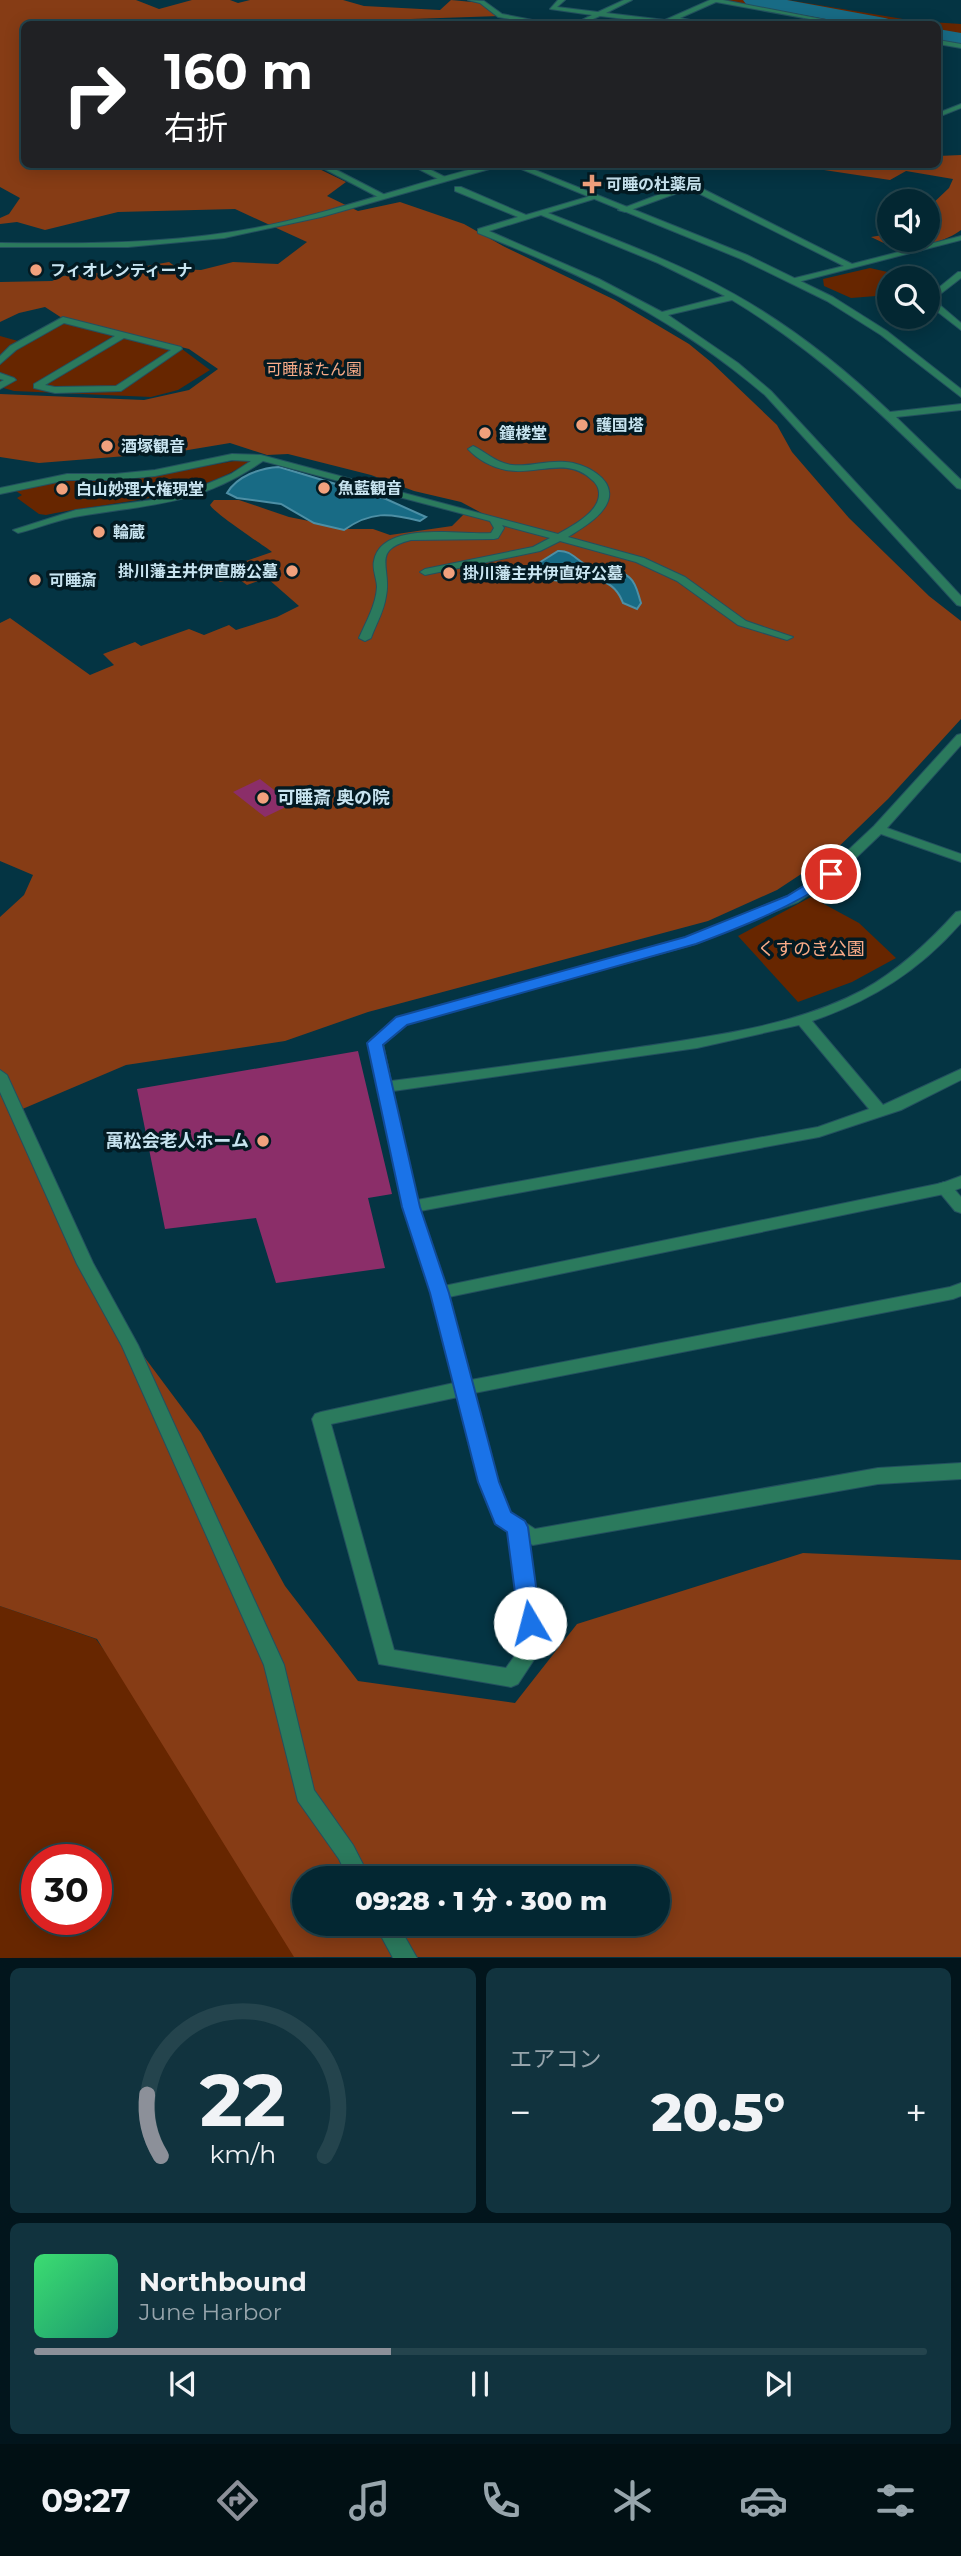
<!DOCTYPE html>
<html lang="ja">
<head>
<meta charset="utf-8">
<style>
  body { margin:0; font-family:Montserrat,"Noto Sans JP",sans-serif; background:#11333e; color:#f1f3f6; height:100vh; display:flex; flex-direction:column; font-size:26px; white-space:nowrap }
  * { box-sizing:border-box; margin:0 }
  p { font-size:23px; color:#97a5ac }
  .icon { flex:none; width:38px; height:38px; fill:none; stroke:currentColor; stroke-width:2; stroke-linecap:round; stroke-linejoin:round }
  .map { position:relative; height:1958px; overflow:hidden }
  .panel { display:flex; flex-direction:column; gap:10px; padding:10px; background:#02151c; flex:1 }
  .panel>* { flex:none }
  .banner { position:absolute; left:21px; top:21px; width:920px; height:147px; border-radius:10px; box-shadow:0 4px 18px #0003,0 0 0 2px #24444d; background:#202124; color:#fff; overflow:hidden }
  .controls { position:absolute; left:877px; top:189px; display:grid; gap:14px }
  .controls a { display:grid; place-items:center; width:63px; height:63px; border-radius:50%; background:#032732; box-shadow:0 4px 18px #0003,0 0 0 2px #24444d; font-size:35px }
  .speed { position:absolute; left:21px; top:1844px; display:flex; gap:14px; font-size:35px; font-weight:700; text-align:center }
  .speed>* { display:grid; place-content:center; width:91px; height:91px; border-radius:50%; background:#032732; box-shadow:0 4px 18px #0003,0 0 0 2px #24444d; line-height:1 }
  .speed .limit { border:10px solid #d22; background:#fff; color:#111 }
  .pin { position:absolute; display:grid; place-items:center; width:60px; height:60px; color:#fff; margin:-30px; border:4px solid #fff; border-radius:50%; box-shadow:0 2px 7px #0007 }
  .me { position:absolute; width:77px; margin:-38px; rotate:352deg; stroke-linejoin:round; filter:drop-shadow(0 0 5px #0008) }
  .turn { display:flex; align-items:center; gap:24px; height:147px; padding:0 28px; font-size:32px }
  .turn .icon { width:91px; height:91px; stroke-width:2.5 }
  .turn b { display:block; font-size:49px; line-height:60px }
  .big { font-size:52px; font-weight:800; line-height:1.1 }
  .panel .tile { flex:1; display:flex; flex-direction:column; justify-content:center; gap:10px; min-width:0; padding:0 24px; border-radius:10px; background:#11333e }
  .panel .dial { align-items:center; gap:0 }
  .dial svg { height:182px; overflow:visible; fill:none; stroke:#24444d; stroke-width:7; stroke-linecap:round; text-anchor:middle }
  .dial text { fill:#f1f3f6; stroke:none }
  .song { display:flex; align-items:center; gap:21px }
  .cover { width:84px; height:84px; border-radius:10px; background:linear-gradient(135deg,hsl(140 70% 55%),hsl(160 70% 35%)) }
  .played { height:7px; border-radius:4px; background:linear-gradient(90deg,#8c9099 40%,#24444d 40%) }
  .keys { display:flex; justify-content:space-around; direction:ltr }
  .heat { display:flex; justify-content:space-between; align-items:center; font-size:38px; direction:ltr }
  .panel .tiles { flex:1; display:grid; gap:10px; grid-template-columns:1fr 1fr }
  .tile:last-child { grid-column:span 2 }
  .trip { position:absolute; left:292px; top:1866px; width:378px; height:70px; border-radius:35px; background:#032732; box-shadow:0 4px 18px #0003,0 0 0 2px #24444d; font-weight:800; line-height:70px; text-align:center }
  .menu { display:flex; height:112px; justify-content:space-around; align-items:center; background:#011014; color:#97a5ac }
  .menu .icon { width:49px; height:49px }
  .menu .active { color:#8c9099 }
  .menu b { font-size:32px; color:#f1f3f6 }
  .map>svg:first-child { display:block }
  .green { fill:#672600; fill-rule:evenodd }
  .forest { fill:#863c15; fill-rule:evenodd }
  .water { fill:#186b85; stroke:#4d8fa5; stroke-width:2 }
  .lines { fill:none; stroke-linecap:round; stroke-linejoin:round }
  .river { fill:#186b85; fill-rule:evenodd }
  .building { fill:#8b2e69 }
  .minor-casing { stroke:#23505f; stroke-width:2 }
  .tertiary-casing { stroke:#23505f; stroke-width:2 }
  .minor { fill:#2b7a5d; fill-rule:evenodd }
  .tertiary { fill:#2b7a5d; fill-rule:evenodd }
  .route { fill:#1a73e8; stroke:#114b97; stroke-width:2 }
  .poi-dot { fill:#f1a17d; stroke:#031a22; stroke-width:2.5 }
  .labels { text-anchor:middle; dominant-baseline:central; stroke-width:7; stroke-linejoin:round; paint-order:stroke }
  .far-poi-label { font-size:16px; font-weight:bold; fill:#c8e4f0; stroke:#031a22; text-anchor:start }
  .far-park-label { font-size:16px; fill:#f9ab88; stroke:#031a22 }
  .poi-label { font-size:18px; font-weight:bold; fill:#c8e4f0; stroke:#031a22; text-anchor:start }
  .park-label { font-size:18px; fill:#f9ab88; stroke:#031a22 }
</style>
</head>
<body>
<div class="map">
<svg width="961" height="1958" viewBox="0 0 961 1958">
  <rect width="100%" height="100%" fill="#043443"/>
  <g class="green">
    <polygon points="723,0 788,0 915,21 961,24 961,46 938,41 938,24 852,24"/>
    <polygon points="870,268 914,278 889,278 889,295 851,298 824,286 823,279"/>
    <polygon points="59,319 182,349 210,370 178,390 151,397 14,391 0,387 0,336 18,341 16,344"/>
    <path d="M240,460L251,461C188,502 116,500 46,515L39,514L17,498L22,495L16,491L66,479L109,481L139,478Z"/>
    <polygon points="811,897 859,923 896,958 852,982 798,1002 738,936"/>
    <path d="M0,1606L96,1639L304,1923L337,1957L0,1958ZM37,1860H96V1920H37Z"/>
  </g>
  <g class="forest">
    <path d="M0,0H136L159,9L192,0H230L238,3L250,0H343L364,6L440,10L451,0L483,3L500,16L411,19L406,21L408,24H24V164L311,165L346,182L327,196L358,211L400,202L464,224L503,246L615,300L689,344L711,362L777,425L792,452L849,518L929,596L961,621V719L888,799L830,855L777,890L708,921L368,1012L285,1041L126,1065L13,1113L113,1315L201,1433L285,1586L358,1681L515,1703L577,1624L803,1553L961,1560V1957H294L97,1639L0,1606V917L24,895L33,875L0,861V623L10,618L90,675L114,665L103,654L135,642L141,646L189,629L204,635L229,625L236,630L277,617L299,606L267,578L247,585L237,578L220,582L209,574L272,552C260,543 214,513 210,505L214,500H239L289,517L349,529H373L390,535L452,526L465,513L491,518L461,502L414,491L371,475L288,454L267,455L230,443L176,452L39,463L0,457V394L144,400L189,390L218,369L189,349L62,318L45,307L19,313L0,322V282L52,281L63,276L119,271L169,262L179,269L201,270L233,262L278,264L307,242L235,209L118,212L45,230L17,222L0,224V218L9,214L20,198L0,187ZM304,1878H658V1923H304Z"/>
    <path d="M961,155V230C946,242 911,251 892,246C885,244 878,240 871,237L889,234V240H928V208L949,188L953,179L906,171L890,180L791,165L938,164V156Z"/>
  </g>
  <g class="water">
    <path d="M279,467L386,499L426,517L420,521C389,513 371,511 344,530L314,523L281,504L237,498L227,493C237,476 260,468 279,467Z"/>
    <path d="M558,551C571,550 576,560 587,565C601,570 618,567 630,578C637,584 638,595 641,603L637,609L623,603C605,555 553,602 534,566Z"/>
  </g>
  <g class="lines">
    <g class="river">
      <polygon points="743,0 787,0 885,18 892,20 895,24 853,24 753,6 746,4"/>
      <polygon points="938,29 961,33 961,45 938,41"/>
    </g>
  </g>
  <g class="building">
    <polygon points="260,779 292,804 265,817 233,792"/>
    <polygon points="358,1051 392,1194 368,1198 385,1268 276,1283 256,1218 165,1229 137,1089"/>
  </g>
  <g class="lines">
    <defs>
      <g id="minor">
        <polygon points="468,0 484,1 502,14 553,24 541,24 498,17 480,3"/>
        <polygon points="558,0 565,0 557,7 598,12 624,0 632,0 606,13 665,20 710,0 723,0 847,24 837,24 716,2 680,18 711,24 674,21 657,24 658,23 600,16 581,24 574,24 592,15 550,9"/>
        <polygon points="938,40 961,44 961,48 938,44"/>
        <polygon points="315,164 325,164 387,196 380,198"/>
        <polygon points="409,164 419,164 447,178 440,180"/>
        <path d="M455,187H461L526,215L594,195V199L548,213C611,238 675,261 734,294C791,326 843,367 890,412L961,404V410L896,417L961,480V489L957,488C887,418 817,351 732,300L668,315L738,363L771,391L961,596V606L957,605L765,395C674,318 588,277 478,233V229L518,217L455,191ZM541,215L658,263L725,296L662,312L599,279L489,231Z"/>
        <polygon points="679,187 701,188 852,264 961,236 961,240 794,283 791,283 791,279 844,266 696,192 683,191 625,212 618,210"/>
        <polygon points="958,272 961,272 961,278 939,295 941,306 961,323 961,330 934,309 931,294"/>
        <path d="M63,317L181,347L182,349L121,391L55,393L34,388V384L115,336L64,323L16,350L0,364V356L10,346ZM124,338L171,350L116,386L55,387L45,385Z"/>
        <polygon points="0,373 14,378 16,380 0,389 0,382 4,380 0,379"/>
        <path d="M473,446C486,452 496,463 512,465C530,467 547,460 566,462C583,463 616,478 608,501C602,517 582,528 568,537L644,558L685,577L746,621L793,637L787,640L738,625L677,581L636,562L560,541L540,551L425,575L420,572L425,569L533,547L550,538L502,525L504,528L498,538L494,539L411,540C370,550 392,568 386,596C384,611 376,624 371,638L365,641L359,638C366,622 376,605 377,587C377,579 372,569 374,561C381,520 461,535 491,533L494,528L490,521L263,461C200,505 151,504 80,516C59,519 39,528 18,533L13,530L76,510L160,499L190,491L231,474L251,461L232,460L155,476L115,480H67L0,494V488L67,474H115L155,470L232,454L261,455L558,534C572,526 600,512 599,493C599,487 595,482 591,479C566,456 535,476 506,470C492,467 478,460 468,449Z"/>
        <path d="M961,734V745L887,828L961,854V862L881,834L836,877L798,902L695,944L406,1024L383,1044L391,1081C472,1071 552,1060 633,1048C710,1036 793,1027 863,990C899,970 929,942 956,912L961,911V923C919,971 871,1001 812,1021L883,1105L961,1069V1080L901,1110L819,1137L420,1211L447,1293L471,1380L950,1287L961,1283V1296L953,1299L474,1393L498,1482L510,1513L535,1529L878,1468L961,1463V1479L878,1484L533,1545L529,1543L543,1646L518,1684L511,1687L379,1664L312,1419L315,1414L321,1412L454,1383L431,1293L403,1207L368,1043L370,1040L396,1018L685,938L788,896L826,871L874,826L957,735ZM799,1025L869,1109L818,1127L417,1200L393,1091L697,1048ZM458,1397L480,1482L496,1524L508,1531L523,1644L506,1668L394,1650L331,1424Z"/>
        <polygon points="0,1070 7,1075 93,1263 138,1345 284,1665 314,1790 353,1845 370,1878 348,1878 339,1859 298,1801 264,1665 122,1346 77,1264 0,1092"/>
        <polygon points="944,1182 950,1184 961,1197 961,1213 955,1211 936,1188 938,1184"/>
        <polygon points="374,1923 397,1923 417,1958 393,1958"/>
      </g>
      <g id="tertiary">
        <polygon points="961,104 961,108 938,117 938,113"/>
        <path d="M492,164H507L321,217L224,238L128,247H0V243C85,244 171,244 255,228C336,212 413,183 492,164Z"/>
        <polygon points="509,164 520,164 747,255 833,297 887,331 961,389 961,397 881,335 827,301 741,259"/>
        <polygon points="961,1176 961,1188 944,1194 439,1299 433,1298 431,1293 433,1288 439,1287 942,1183"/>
      </g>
    </defs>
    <use href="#minor" class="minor-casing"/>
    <use href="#tertiary" class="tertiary-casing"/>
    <use href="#minor" class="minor"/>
    <use href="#tertiary" class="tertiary"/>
  </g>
  <path class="route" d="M831,869L837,871L839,874L837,877C791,907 747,925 696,944L407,1025L383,1045L420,1207L449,1293L499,1482L511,1512L525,1521L528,1527L541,1623L538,1630L530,1632L522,1630L519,1623L507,1532L495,1524L478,1482L430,1293L402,1207L367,1043L396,1017L685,937L787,896Z"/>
  <g class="poi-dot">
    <path d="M588.5 173.5h7v7h7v7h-7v7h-7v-7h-7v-7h7z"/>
    <circle cx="36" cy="270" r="7"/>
    <circle cx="582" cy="425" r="7"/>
    <circle cx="485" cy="433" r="7"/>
    <circle cx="107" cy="446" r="7"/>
    <circle cx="324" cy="488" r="7"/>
    <circle cx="62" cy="489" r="7"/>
    <circle cx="99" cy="532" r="7"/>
    <circle cx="292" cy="571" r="7"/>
    <circle cx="449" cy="573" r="7"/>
    <circle cx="35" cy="580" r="7"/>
    <circle cx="263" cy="798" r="7"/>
    <circle cx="263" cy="1141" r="7"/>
  </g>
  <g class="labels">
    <g class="far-poi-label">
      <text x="606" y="184">可睡の杜薬局</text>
      <text x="50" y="270">フィオレンティーナ</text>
      <text x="596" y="425">護国塔</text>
      <text x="499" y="433">鐘楼堂</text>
      <text x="121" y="446">酒塚観音</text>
      <text x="338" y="488">魚藍観音</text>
      <text x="76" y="489">白山妙理大権現堂</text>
      <text x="113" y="532">輪蔵</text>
      <text x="278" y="571" text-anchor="end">掛川藩主井伊直勝公墓</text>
      <text x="463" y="573">掛川藩主井伊直好公墓</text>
      <text x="49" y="580">可睡斎</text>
    </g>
    <g class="far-park-label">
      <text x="314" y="369">可睡ぼたん園</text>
    </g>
    <g class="poi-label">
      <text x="277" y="798">可睡斎 奥の院</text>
      <text x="249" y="1141" text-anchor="end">萬松会老人ホーム</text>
    </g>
    <g class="park-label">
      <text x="811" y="949">くすのき公園</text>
    </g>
  </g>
</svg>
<div class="controls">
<a><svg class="icon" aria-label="sound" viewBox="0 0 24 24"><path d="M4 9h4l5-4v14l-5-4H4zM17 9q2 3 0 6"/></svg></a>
<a><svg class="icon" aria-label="search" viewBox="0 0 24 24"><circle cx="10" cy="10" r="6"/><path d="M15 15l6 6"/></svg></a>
</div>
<div class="speed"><div class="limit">30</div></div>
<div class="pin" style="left:831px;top:874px;background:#d93025"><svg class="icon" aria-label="arrive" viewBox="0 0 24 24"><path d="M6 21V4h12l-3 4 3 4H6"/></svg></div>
<svg class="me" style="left:530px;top:1623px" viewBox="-20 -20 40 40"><circle r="19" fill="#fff"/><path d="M0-13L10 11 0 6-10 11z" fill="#1a73e8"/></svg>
<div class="trip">09:28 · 1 分 · 300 m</div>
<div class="banner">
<div class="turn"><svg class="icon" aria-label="right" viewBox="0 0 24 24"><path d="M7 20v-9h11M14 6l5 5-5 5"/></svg><div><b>160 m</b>右折</div></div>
</div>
</div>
<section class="panel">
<div class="tiles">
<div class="tile dial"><svg viewBox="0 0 100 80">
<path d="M14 69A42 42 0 1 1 86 69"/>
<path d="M14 69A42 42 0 0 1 8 42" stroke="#8c9099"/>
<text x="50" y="56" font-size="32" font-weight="700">22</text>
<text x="50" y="72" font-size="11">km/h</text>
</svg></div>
<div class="tile"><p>エアコン</p>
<div class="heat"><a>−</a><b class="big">20.5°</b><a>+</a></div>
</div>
<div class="tile">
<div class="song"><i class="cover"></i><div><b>Northbound</b><p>June Harbor</p></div></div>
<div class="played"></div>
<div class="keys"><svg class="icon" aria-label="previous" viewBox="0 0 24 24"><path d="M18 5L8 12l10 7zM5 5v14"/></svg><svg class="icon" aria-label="pause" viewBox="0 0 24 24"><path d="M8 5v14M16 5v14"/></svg><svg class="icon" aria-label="next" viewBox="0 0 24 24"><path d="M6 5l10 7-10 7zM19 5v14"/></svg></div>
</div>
</div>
</section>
<nav class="menu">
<b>09:27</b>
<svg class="icon active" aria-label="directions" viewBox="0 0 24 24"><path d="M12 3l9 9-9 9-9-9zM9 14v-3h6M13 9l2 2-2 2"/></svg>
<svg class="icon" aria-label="music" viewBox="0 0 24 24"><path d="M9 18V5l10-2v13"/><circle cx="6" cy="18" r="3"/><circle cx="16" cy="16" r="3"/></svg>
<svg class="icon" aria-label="phone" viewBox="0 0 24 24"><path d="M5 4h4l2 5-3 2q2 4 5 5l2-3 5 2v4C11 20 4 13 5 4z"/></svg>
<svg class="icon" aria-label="climate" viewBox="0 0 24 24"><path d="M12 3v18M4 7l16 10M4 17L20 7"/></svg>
<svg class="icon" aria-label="car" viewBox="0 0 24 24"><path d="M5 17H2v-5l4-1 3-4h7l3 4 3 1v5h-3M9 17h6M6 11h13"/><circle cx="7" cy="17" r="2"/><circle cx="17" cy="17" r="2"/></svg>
<svg class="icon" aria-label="filters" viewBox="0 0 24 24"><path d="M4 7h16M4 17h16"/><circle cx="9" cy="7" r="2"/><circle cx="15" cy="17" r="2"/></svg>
</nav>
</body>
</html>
